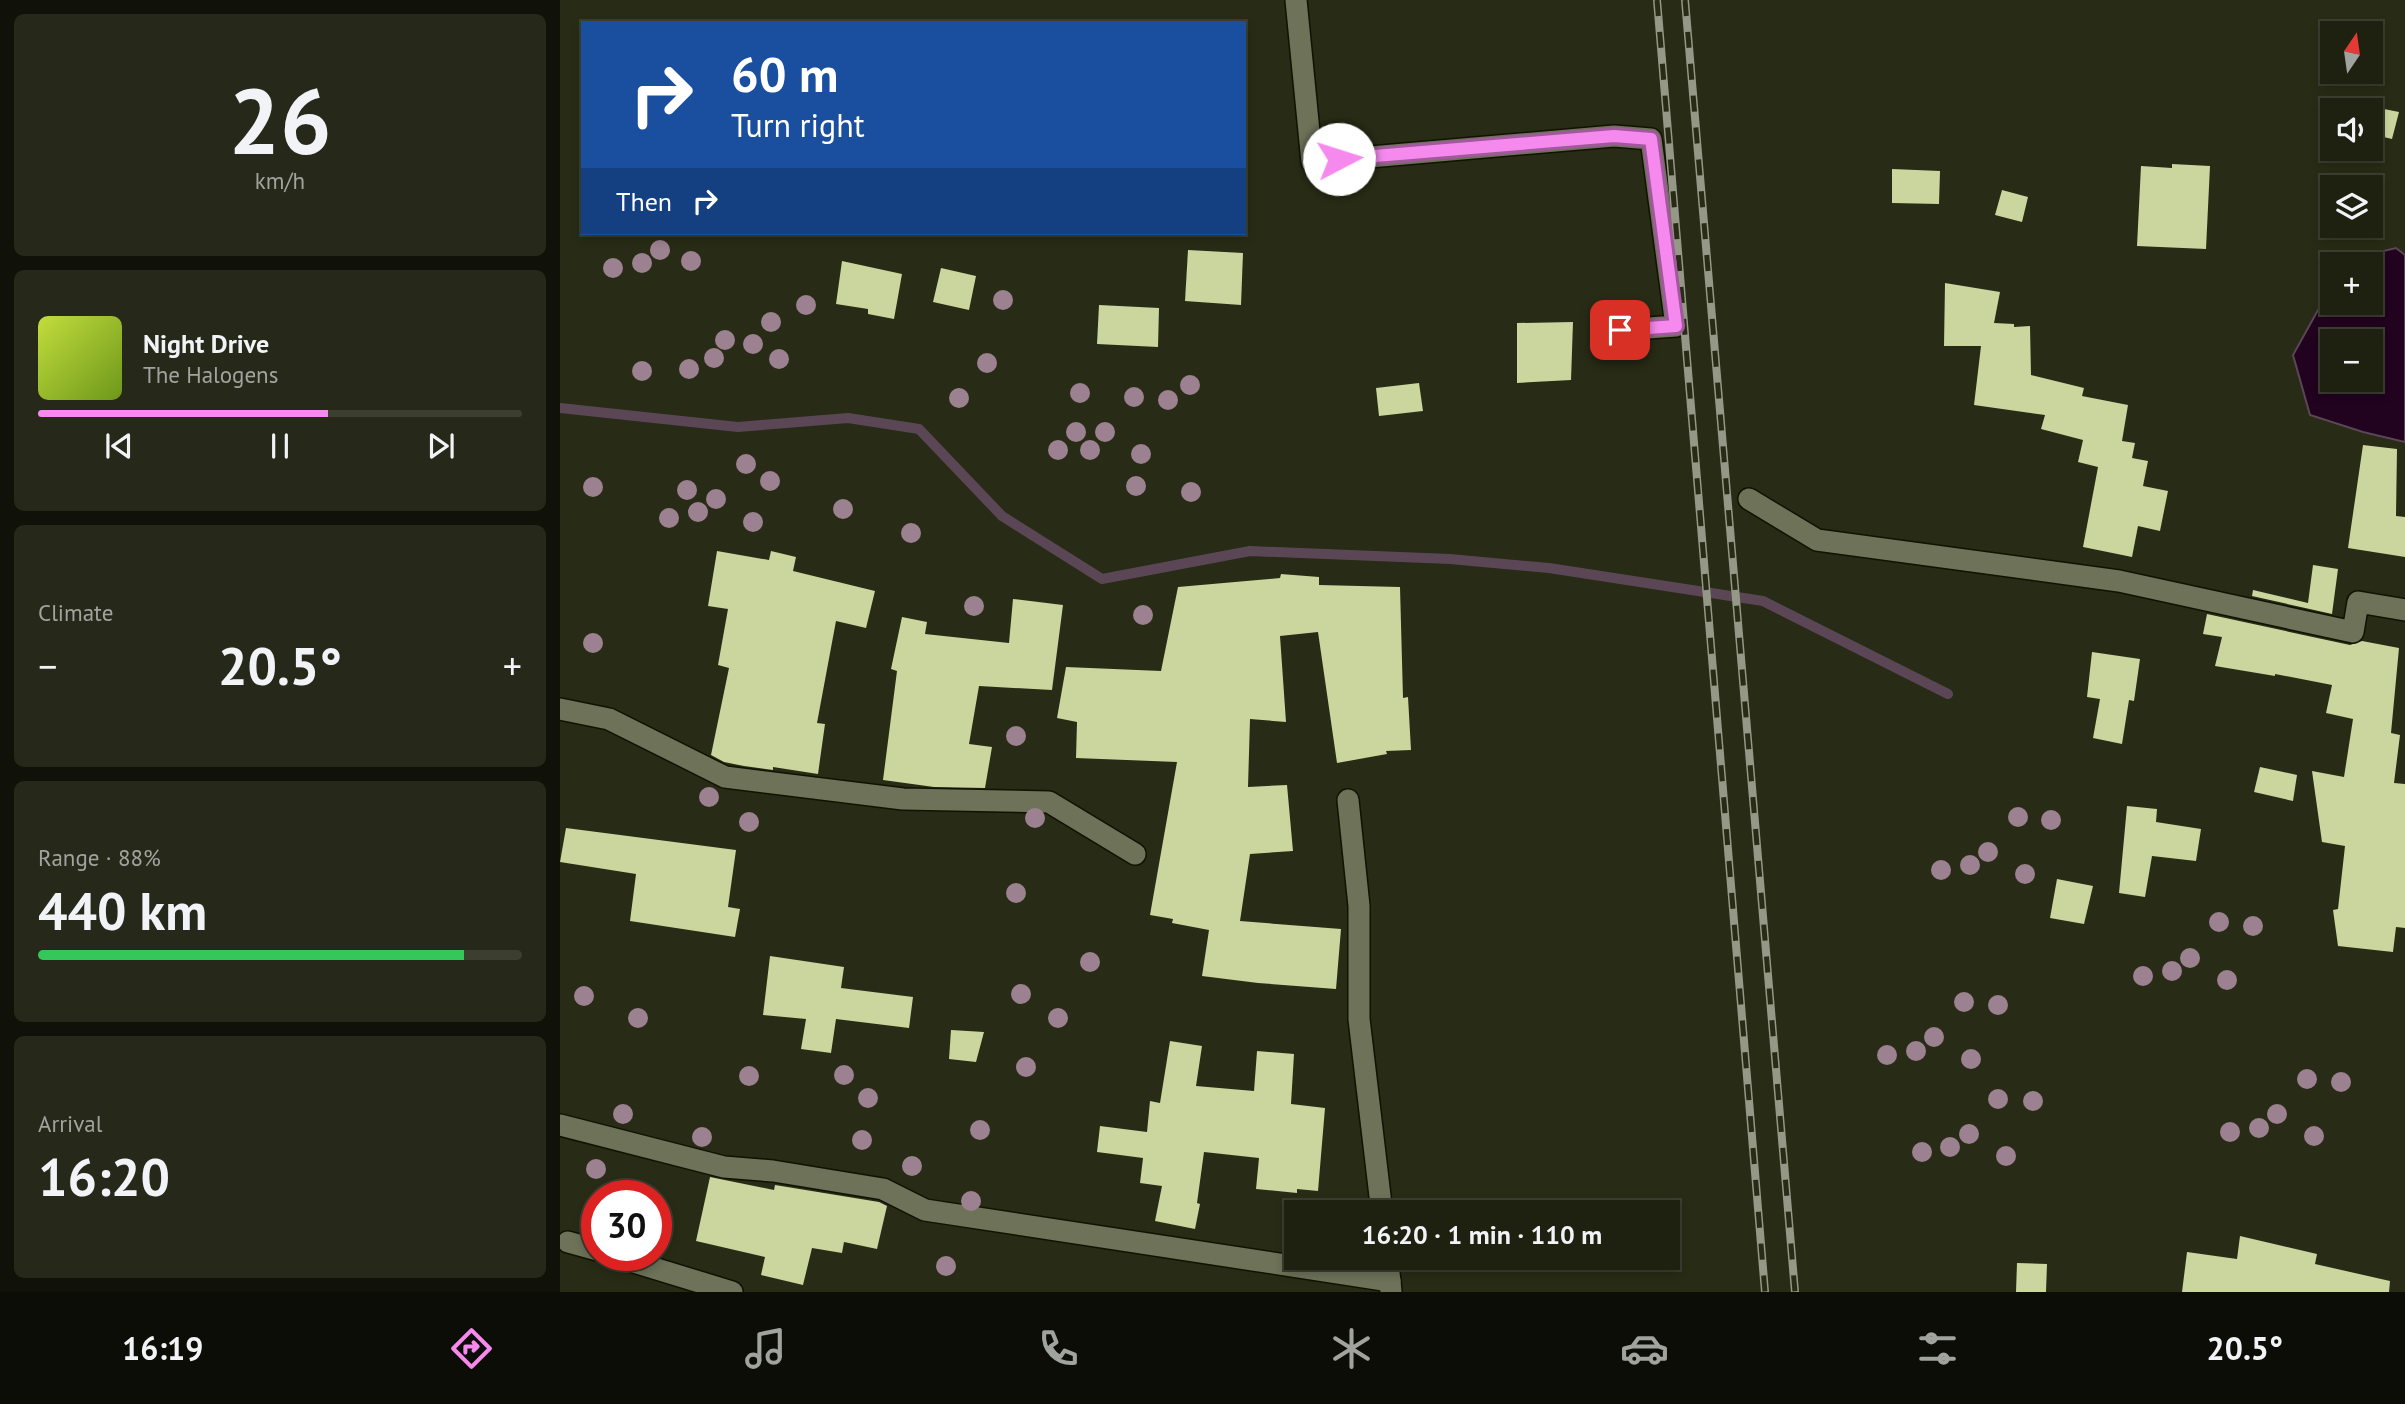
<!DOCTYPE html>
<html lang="en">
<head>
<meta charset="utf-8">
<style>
  body { margin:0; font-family:"PT Sans",sans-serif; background:#262819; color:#f1f3f6; height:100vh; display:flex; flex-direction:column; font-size:26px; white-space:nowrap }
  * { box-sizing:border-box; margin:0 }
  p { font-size:23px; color:#a1a39f }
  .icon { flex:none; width:38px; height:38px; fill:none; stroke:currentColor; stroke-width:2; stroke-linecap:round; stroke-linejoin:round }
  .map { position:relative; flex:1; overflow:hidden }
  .details { display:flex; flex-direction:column; gap:14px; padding:14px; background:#101209; width:560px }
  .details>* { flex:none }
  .hud { position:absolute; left:21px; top:21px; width:665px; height:214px; border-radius:0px; box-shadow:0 4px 10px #0003,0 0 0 2px #3c3e30; background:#1a4fa0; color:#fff; overflow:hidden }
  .needle { width:46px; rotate:13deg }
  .buttons { position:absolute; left:1760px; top:21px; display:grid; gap:14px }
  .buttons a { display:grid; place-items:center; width:63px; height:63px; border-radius:0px; background:#1e2010; box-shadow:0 4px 10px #0003,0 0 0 2px #3c3e30; font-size:35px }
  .speed { position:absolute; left:21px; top:1180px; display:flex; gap:14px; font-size:35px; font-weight:700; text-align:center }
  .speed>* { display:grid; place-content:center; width:91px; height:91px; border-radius:50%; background:#1e2010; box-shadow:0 4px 10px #0003,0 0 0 2px #3c3e30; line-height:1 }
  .speed .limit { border:10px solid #d22; background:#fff; color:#111 }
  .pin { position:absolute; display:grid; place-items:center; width:60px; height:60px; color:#fff; margin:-30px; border-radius:14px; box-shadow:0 4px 10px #0006 }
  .me { position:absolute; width:77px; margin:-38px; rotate:85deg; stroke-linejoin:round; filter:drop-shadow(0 0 5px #0008) }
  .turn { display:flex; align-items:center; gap:24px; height:147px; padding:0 35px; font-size:32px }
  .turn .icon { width:91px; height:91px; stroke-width:2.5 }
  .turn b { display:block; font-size:49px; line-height:60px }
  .then { display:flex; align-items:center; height:66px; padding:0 35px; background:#0003; gap:14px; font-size:26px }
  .big { font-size:52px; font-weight:800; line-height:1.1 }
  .details .card { flex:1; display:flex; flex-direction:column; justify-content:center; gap:10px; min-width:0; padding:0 24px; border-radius:10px; background:#262819 }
  .details .dial { align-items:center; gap:0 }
  .dial b { font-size:91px; line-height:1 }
  .song { display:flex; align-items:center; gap:21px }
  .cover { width:84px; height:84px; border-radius:10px; background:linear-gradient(135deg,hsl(70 70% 55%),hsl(80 70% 35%)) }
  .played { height:7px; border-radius:4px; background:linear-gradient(90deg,#f689ee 60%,#3c3e30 60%) }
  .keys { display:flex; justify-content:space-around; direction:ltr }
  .heat { display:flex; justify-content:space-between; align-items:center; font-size:38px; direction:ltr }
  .charge { height:10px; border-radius:5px; background:linear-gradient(90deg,#34c759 88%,#3c3e30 0) }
  .trip { position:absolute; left:724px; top:1200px; width:396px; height:70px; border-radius:0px; background:#1e2010; box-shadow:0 4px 10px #0003,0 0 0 2px #3c3e30; font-weight:800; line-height:70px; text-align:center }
  .tab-bar { display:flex; height:112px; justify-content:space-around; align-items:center; background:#0c0d06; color:#a1a39f }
  .tab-bar .icon { width:49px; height:49px }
  .tab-bar .on { color:#f689ee }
  .tab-bar b { font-size:32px; color:#f1f3f6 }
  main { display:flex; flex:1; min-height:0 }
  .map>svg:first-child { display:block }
  .water { fill:#21021f; stroke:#5b4656; stroke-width:2; fill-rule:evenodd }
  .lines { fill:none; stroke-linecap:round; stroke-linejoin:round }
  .stream { stroke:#5b4656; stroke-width:10 }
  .building { fill:#cbd59e }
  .street-casing { stroke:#111301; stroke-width:24 }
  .street { stroke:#6d7259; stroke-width:21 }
  .rail-casing { stroke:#959886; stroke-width:8 }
  .rail { stroke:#282b15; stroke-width:5; stroke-dasharray:16; stroke-linecap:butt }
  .tree { fill:#9c8190 }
  .route-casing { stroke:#a0599b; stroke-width:18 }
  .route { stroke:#f689ee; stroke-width:12 }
</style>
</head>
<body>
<main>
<section class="details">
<div class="card dial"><b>26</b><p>km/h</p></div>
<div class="card">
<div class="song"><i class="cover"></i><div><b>Night Drive</b><p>The Halogens</p></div></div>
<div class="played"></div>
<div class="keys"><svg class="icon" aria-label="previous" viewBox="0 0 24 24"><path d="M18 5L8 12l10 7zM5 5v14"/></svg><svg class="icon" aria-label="pause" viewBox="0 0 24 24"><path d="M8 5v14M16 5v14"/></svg><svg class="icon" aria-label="next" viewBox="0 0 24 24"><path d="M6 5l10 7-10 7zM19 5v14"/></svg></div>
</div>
<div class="card"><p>Climate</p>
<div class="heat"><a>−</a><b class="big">20.5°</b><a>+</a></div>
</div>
<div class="card"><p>Range · 88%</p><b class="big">440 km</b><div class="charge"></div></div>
<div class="card"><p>Arrival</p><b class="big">16:20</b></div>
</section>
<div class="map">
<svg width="1845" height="1292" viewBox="0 0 1845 1292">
  <rect width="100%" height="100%" fill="#282b15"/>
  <path class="water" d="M1836,248L1845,255V442L1803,432L1750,415L1733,355L1773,283V303H1811V264H1783L1785,260ZM1773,341H1811V380H1773Z"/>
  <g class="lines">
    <polyline class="stream" points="0,408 178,427 288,418 359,429 442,516 542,579 690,551 890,559 989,568 1203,601 1388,694"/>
  </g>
  <g class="building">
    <polygon points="1774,99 1839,112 1832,139 1811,134 1811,110 1773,110 1773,125 1770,124"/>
    <polygon points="1612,164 1650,166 1646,249 1577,246 1581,166 1612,168"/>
    <polygon points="1332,169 1380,171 1379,204 1332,203"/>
    <polygon points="1442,190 1468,197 1462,222 1435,215"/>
    <polygon points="628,250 683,253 681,305 625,301"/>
    <polygon points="282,261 342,274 334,319 308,314 308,309 276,304"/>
    <polygon points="381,268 416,276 409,310 373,302"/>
    <polygon points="1385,283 1440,292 1434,323 1454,324 1454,327 1470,326 1471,375 1524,388 1522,396 1568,405 1562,441 1575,443 1572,458 1588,461 1583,486 1608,491 1600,531 1578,526 1572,557 1523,547 1538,467 1518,462 1523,440 1481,429 1485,415 1414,405 1421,346 1384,346"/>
    <polygon points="539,305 599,308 598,347 537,344"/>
    <polygon points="1013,322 1011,380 957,383 957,323"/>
    <polygon points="859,383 863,411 819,416 816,388"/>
    <polygon points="1803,445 1837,449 1836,516 1845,517 1845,557 1788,548"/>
    <polygon points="157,551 209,560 211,551 236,557 233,571 315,591 306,628 276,621 257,723 265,724 258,774 213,767 213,770 184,766 164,762 151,755 169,668 158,665 168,609 148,606"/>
    <polygon points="1753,565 1778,569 1772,614 1692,596 1693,590 1748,603"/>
    <polygon points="721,574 759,577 759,585 840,587 843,698 848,697 851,750 826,751 827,754 777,763 758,632 720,636 726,722 690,719 688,787 727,785 733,851 690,854 680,921 781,929 776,989 698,983 642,976 649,930 612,923 613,919 590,915 617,762 516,758 517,722 497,718 506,667 601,671 618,587 720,578"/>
    <polygon points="453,599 503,605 492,690 419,686 409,744 432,747 425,788 374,787 323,780 337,671 331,669 342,617 367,622 365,634 449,643"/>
    <polygon points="1647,614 1790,645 1802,641 1839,648 1831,733 1840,735 1834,783 1845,784 1845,928 1836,927 1833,952 1778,946 1773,910 1778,909 1785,846 1762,842 1752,771 1784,777 1793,719 1766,713 1772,685 1715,674 1715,676 1655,666 1662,637 1643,634"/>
    <polygon points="1532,652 1580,659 1574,701 1569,700 1562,744 1533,738 1540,699 1527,697"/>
    <polygon points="1700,767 1737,775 1733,801 1694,792"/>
    <polygon points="1567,806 1597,809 1596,822 1641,829 1636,861 1592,856 1585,897 1559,893"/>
    <polygon points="6,828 176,850 168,907 180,909 175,937 70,921 76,874 0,862"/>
    <polygon points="1497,879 1533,886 1524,924 1490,918"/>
    <polygon points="210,956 284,967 281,988 353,997 349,1028 276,1019 271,1053 241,1049 246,1019 203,1015"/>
    <polygon points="391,1030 424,1032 416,1062 389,1059"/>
    <polygon points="610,1041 642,1046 636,1086 694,1091 697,1051 734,1054 731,1104 765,1108 758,1191 737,1189 737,1193 696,1189 699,1158 644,1152 637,1203 640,1204 635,1229 595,1221 602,1186 580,1183 583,1158 537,1152 540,1126 587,1132 590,1101 600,1103"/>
    <polygon points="150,1177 214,1190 215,1185 319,1202 327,1206 317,1249 284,1242 282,1253 252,1248 243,1285 201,1275 205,1257 136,1241"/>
    <polygon points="1680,1236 1757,1254 1755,1264 1830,1281 1829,1292 1622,1292 1627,1252 1677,1259"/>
    <polygon points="1457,1263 1487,1264 1486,1292 1456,1292"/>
  </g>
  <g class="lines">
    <defs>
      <g id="street">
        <polyline points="736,0 752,162 1054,136 1091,139 1116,326 1060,330"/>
        <polyline points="1189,499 1257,540 1559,581 1793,632 1798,602 1845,610"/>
        <polyline points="0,709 49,719 165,777 343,799 489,802 575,854"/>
        <polyline points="788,800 799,906 799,1019 822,1213"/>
        <polyline points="0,1125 164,1167 213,1171 323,1189 365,1210 830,1281 831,1292"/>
        <polyline points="8,1242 37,1250"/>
        <polyline points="51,1255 172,1292"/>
        <polyline points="827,1258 830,1281"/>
      </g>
    </defs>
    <use href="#street" class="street-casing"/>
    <use href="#street" class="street"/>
    <defs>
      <g id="rail">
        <polyline points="1097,0 1205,1292"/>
        <polyline points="1125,0 1235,1292"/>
      </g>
    </defs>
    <use href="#rail" class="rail-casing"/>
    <use href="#rail" class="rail"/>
  </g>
  <g class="tree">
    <circle cx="100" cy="250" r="10"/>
    <circle cx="131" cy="261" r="10"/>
    <circle cx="82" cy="263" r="10"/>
    <circle cx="53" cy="268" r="10"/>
    <circle cx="443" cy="300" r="10"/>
    <circle cx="246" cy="305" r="10"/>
    <circle cx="211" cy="322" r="10"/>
    <circle cx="165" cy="340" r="10"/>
    <circle cx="193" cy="344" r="10"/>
    <circle cx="154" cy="358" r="10"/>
    <circle cx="219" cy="359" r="10"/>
    <circle cx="427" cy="363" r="10"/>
    <circle cx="129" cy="369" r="10"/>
    <circle cx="82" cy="371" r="10"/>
    <circle cx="630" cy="385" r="10"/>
    <circle cx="520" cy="393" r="10"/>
    <circle cx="574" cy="397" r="10"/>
    <circle cx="399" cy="398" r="10"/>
    <circle cx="608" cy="400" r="10"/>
    <circle cx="516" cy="432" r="10"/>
    <circle cx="545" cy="432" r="10"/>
    <circle cx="498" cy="450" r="10"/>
    <circle cx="530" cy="450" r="10"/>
    <circle cx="581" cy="454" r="10"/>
    <circle cx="186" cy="464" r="10"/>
    <circle cx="210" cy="481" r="10"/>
    <circle cx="576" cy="486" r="10"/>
    <circle cx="33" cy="487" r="10"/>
    <circle cx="127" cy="490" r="10"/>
    <circle cx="631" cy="492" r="10"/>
    <circle cx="156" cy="499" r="10"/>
    <circle cx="283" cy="509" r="10"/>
    <circle cx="138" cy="512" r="10"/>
    <circle cx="109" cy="518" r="10"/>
    <circle cx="193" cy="522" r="10"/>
    <circle cx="351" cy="533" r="10"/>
    <circle cx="414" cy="606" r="10"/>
    <circle cx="583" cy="615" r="10"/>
    <circle cx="33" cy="643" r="10"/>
    <circle cx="456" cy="736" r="10"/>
    <circle cx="149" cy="797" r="10"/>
    <circle cx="1458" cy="817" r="10"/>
    <circle cx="475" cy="818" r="10"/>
    <circle cx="1491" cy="820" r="10"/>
    <circle cx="189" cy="822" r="10"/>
    <circle cx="1428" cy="852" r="10"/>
    <circle cx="1410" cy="865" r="10"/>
    <circle cx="1381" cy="870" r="10"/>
    <circle cx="1465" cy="874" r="10"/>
    <circle cx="456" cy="893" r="10"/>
    <circle cx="1659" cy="922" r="10"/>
    <circle cx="1693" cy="926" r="10"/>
    <circle cx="1630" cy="958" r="10"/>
    <circle cx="530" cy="962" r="10"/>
    <circle cx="1612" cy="971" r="10"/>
    <circle cx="1583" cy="976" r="10"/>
    <circle cx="1667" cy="980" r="10"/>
    <circle cx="461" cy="994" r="10"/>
    <circle cx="24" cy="996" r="10"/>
    <circle cx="1404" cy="1002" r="10"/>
    <circle cx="1438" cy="1005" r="10"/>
    <circle cx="78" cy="1018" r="10"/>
    <circle cx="498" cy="1018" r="10"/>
    <circle cx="1374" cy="1037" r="10"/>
    <circle cx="1356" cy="1051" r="10"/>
    <circle cx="1327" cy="1055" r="10"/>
    <circle cx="1411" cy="1059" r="10"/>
    <circle cx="466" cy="1067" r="10"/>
    <circle cx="284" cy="1075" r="10"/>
    <circle cx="189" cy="1076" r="10"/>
    <circle cx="1747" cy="1079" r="10"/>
    <circle cx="1781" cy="1082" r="10"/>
    <circle cx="308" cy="1098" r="10"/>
    <circle cx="1438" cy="1099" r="10"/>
    <circle cx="1473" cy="1101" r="10"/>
    <circle cx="63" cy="1114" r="10"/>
    <circle cx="1717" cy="1114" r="10"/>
    <circle cx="1699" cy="1128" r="10"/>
    <circle cx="420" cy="1130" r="10"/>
    <circle cx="1670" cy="1132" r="10"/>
    <circle cx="1409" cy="1134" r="10"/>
    <circle cx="1754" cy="1136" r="10"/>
    <circle cx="142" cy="1137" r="10"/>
    <circle cx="302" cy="1140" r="10"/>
    <circle cx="1390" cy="1147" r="10"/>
    <circle cx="1362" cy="1152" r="10"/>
    <circle cx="1446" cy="1156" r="10"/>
    <circle cx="352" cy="1166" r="10"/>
    <circle cx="36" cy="1169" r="10"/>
    <circle cx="411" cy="1201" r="10"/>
    <circle cx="386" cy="1266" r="10"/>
  </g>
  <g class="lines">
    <defs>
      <polyline id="route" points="779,159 1054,136 1091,139 1116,326 1060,330"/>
    </defs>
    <use href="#route" class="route-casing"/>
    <use href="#route" class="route"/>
  </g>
</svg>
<div class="buttons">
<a><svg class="needle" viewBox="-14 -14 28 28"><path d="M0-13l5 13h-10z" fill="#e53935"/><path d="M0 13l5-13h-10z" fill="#a1a39f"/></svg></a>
<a><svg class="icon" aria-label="sound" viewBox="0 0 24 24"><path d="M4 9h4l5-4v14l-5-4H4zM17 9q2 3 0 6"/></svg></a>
<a><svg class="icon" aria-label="layers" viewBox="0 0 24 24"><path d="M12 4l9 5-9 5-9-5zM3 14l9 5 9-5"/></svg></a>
<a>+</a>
<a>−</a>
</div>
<div class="speed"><div class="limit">30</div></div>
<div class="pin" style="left:1060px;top:330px;background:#d93025"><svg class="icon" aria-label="arrive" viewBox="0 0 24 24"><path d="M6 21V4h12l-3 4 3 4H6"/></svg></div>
<svg class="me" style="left:779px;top:159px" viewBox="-20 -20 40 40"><circle r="19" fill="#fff"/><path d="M0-13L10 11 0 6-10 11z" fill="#f689ee"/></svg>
<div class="trip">16:20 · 1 min · 110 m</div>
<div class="hud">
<div class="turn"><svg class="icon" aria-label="right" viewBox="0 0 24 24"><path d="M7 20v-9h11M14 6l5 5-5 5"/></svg><div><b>60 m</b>Turn right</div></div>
<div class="then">Then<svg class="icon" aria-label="right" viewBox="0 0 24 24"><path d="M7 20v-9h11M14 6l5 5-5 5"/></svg></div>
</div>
</div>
</main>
<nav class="tab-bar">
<b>16:19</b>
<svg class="icon on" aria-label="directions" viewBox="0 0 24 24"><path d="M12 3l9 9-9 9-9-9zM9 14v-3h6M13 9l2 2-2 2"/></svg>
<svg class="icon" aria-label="music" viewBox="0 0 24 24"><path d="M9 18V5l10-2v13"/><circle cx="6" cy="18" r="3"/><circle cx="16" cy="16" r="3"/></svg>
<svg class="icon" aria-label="phone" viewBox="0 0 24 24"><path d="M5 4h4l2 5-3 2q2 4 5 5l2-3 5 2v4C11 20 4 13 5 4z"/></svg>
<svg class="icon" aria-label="climate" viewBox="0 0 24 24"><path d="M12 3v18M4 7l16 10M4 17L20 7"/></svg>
<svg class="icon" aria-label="car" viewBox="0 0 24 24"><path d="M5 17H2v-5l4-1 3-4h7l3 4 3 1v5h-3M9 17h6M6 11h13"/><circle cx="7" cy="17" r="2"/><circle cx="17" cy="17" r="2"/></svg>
<svg class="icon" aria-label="filters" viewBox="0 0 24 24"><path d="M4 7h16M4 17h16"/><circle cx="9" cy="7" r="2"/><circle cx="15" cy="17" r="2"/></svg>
<b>20.5°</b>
</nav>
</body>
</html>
